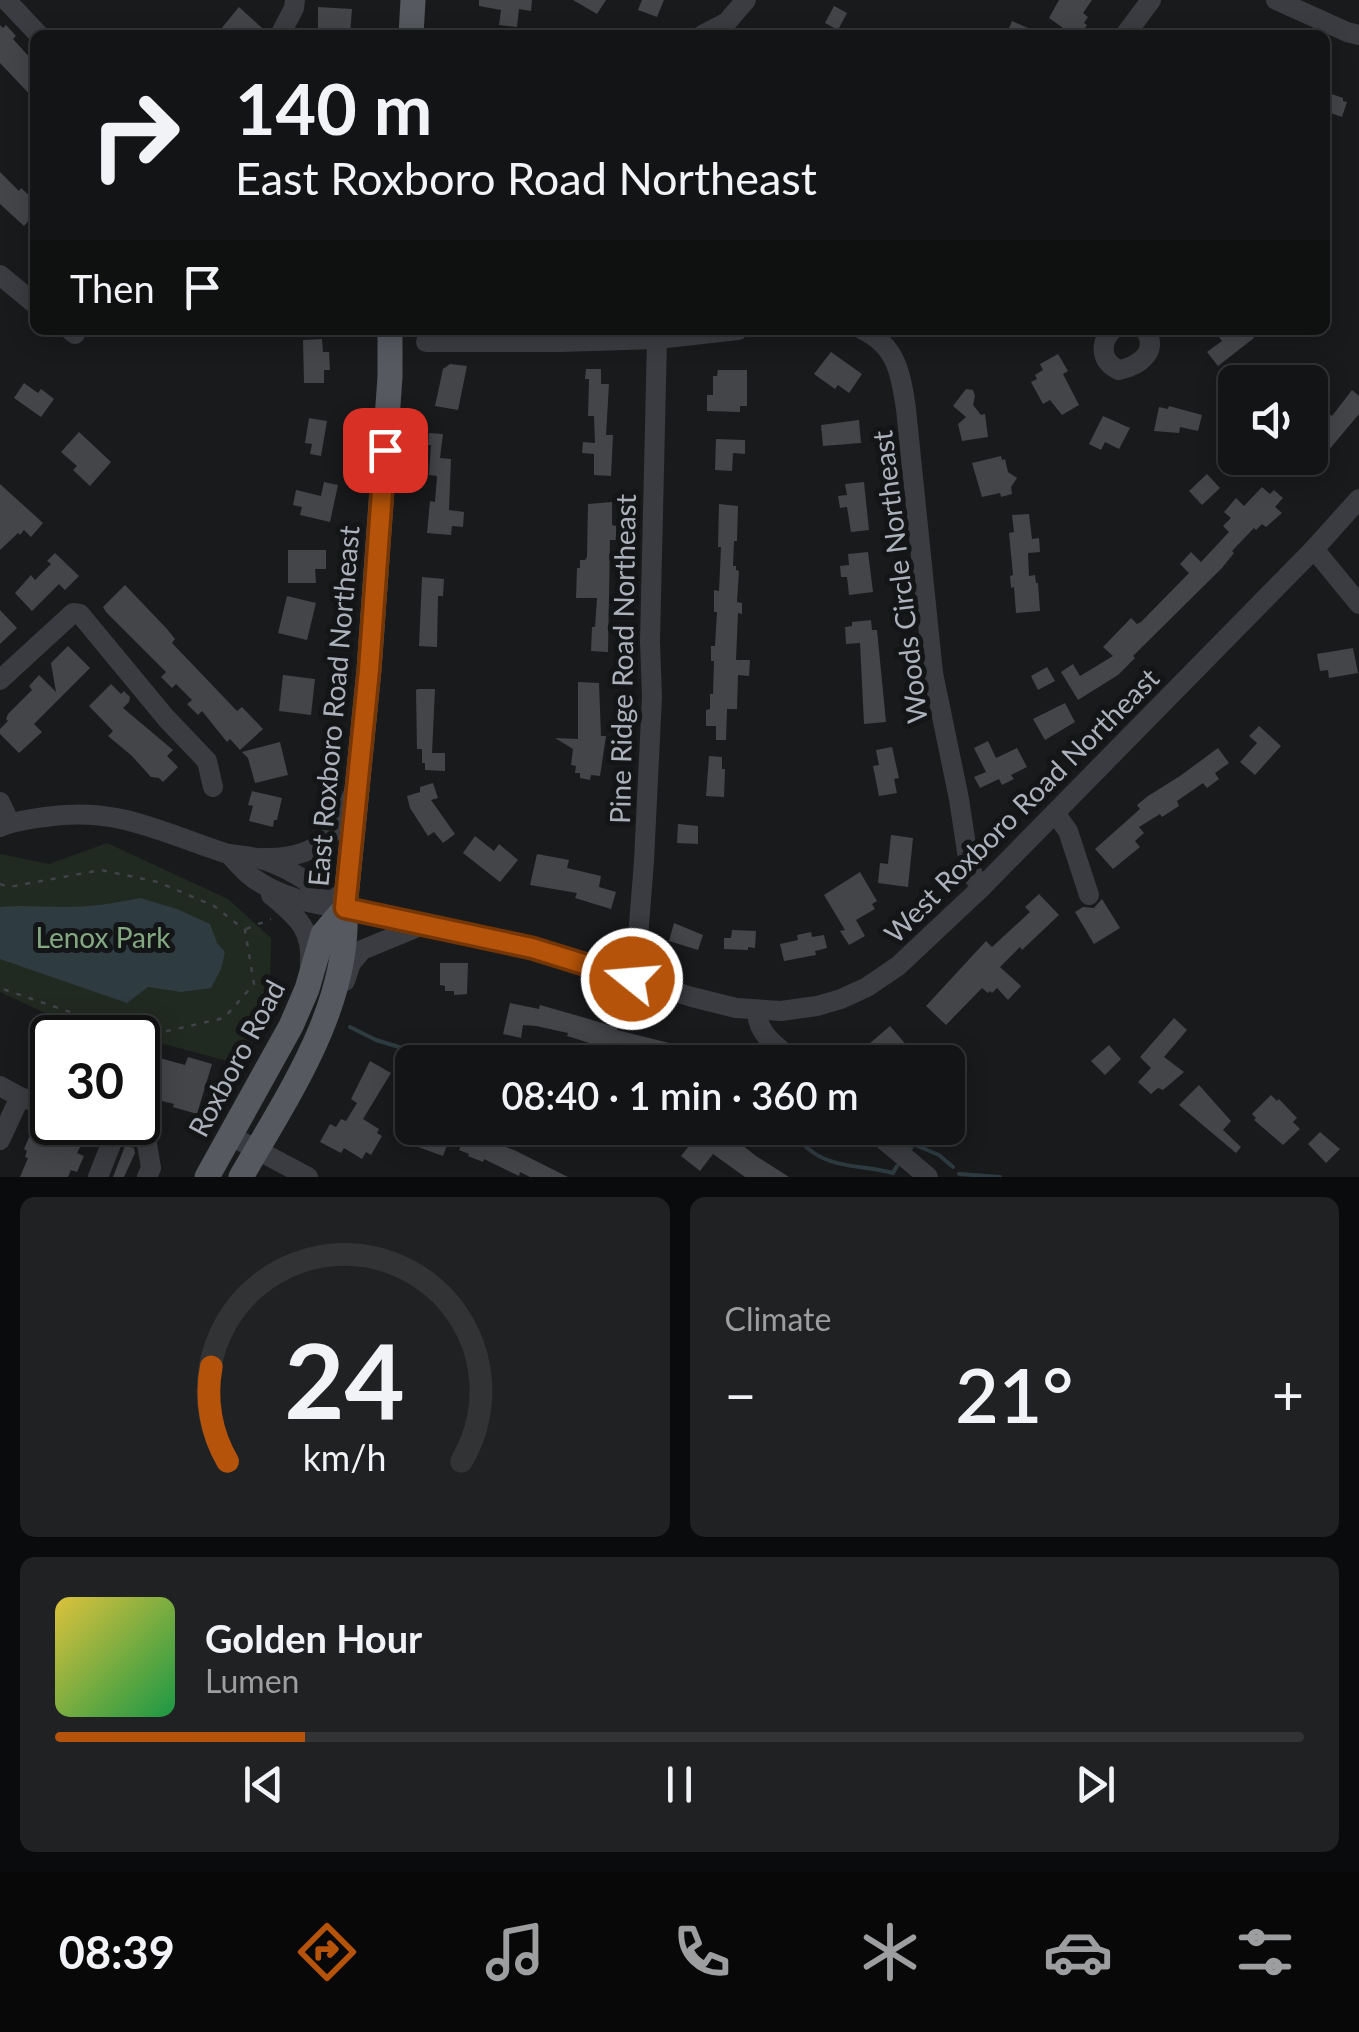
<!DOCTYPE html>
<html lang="en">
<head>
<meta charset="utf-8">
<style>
  body { margin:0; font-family:Lato,sans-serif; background:#202122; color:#f1f3f6; height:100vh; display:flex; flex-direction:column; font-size:38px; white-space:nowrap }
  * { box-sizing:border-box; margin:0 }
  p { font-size:32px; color:#9d9ea0 }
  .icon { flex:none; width:55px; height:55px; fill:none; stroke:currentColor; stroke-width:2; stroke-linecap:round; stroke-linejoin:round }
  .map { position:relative; height:1177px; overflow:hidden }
  .details { display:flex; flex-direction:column; gap:20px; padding:20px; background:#0a0b0c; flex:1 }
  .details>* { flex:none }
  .hud { position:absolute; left:30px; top:30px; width:1300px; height:305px; border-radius:15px; box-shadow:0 5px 25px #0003,0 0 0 2px #323334; background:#131415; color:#f1f3f6; overflow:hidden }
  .buttons { position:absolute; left:1218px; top:365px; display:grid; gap:20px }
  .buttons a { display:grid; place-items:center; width:110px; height:110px; border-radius:15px; background:#131415; box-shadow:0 5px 25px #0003,0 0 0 2px #323334; font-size:50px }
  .speed { position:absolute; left:30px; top:1015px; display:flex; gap:20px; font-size:50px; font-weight:700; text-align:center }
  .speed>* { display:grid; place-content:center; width:130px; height:130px; border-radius:50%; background:#131415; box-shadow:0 5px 25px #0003,0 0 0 2px #323334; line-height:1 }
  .speed .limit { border:5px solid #111; border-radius:15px; background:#fff; color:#111 }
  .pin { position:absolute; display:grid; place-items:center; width:85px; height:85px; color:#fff; margin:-42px; border-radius:20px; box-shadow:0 5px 15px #0006 }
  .me { position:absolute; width:110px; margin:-55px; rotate:287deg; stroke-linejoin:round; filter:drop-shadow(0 0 8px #0008) }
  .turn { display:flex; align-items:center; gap:35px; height:210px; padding:0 40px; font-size:45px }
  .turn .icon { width:130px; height:130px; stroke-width:2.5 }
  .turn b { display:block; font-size:70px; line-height:85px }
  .then { display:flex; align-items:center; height:95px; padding:0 40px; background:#0003; gap:20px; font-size:38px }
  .big { font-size:75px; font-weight:600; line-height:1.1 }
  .details .card { flex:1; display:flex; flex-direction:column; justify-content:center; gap:15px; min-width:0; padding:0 35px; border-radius:15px; background:#202122 }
  .details .dial { align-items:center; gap:0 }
  .dial svg { height:260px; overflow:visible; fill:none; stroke:#323334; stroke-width:7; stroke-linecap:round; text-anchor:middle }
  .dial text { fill:#f1f3f6; stroke:none }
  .song { display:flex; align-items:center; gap:30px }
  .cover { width:120px; height:120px; border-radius:15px; background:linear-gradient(135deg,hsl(50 70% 55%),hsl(140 70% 35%)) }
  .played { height:10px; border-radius:5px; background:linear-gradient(90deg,#b45309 20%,#323334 20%) }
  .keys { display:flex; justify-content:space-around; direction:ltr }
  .heat { display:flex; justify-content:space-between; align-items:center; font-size:55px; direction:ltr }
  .details .tiles { flex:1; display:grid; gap:20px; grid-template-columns:1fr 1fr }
  .card:last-child { grid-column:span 2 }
  .trip { position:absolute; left:395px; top:1045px; width:570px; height:100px; border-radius:15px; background:#131415; box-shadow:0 5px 25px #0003,0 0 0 2px #323334; font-weight:600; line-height:100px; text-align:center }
  .dock { display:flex; height:160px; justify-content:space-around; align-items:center; background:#080808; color:#9d9ea0 }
  .dock .icon { width:70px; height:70px }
  .dock .selected { color:#b45309 }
  .dock b { font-size:45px; color:#f1f3f6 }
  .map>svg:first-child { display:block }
  .green { fill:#212a21 }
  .water { fill:#2e3b41 }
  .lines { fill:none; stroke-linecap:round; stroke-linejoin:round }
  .stream { stroke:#2e3b41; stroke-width:4 }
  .building { fill:#434549 }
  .path { stroke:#404348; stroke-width:2.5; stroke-dasharray:5 8; stroke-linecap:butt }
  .minor { stroke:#3a3c41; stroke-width:20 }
  .major { stroke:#565960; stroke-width:25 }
  .route-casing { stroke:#753606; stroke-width:25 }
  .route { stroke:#b45309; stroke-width:18 }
  .labels { text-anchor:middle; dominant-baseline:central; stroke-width:10; stroke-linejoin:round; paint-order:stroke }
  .street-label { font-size:28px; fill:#abb2bc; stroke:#141517 }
  .park-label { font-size:28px; fill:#84a882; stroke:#141517 }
</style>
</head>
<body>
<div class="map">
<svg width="1359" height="1177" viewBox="0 0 1359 1177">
  <rect width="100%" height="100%" fill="#191a1c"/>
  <polygon class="green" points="107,843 228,899 271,938 269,1024 235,1063 43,1012 0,992 0,854 49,864"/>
  <path class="water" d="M140,898L177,909L210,924L217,943L225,952L221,969L211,988L181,992L148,987L127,1003L0,959V907C22,905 44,907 66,907C91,907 116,903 140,898Z"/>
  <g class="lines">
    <g class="stream">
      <polyline points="350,1027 376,1040 448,1062"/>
      <path d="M782,1128C793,1135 803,1145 814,1153C835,1168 868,1166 893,1173L897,1166"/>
      <polyline points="911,1148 913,1144 939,1155 953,1167"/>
      <polyline points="959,1174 1000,1177"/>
    </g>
  </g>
  <g class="building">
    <polygon points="479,0 532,0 531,11 519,9 517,27 499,25 501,10 479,6"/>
    <polygon points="573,0 606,0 597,14"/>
    <polygon points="642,0 664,0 657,17 638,10"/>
    <polygon points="1059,0 1092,0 1083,13 1088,17 1084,23 1087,25 1080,35 1073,35 1049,18"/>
    <polygon points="834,6 847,13 838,30 825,23"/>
    <polygon points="239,7 262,28 256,35 216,35"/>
    <polygon points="318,7 352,9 350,35 318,35"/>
    <polygon points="1012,21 1044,35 1006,35"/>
    <polygon points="0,25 3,28 6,25 16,36 13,39 35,63 35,100 0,63"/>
    <polygon points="1329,93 1343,98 1343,101 1347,102 1342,117 1325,111 1325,96 1328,97"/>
    <polygon points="0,172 19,191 21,188 32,198 28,202 35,208 35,213 24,226 0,204"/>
    <polygon points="1214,330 1247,330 1254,338 1218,366 1207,352 1222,341"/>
    <polygon points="322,339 323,352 329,352 330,370 324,370 324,383 304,383 303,340"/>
    <polygon points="831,352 862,374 849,393 838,385 835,389 814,374"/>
    <polygon points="1058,354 1068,371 1063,374 1079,405 1062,415 1050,400 1043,404 1031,382 1037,379 1035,375 1043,370 1040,364"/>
    <polygon points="450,364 467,366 458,410 435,406 443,369"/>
    <polygon points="586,369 601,369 601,384 609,384 606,435 613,435 611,476 594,475 594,454 582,453 583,442 595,443 594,416 588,416 589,379 585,379"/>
    <polygon points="718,370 747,370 747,406 740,406 740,412 707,411 707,395 713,395 713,376 717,376"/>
    <polygon points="24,383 38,393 41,389 54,399 41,417 14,398"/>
    <polygon points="966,389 973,390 975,396 973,405 981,415 985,414 988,437 962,441 958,424 966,417 953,406"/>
    <polygon points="1352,390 1359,396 1359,414 1307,476 1292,464 1298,458 1310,458 1310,443 1316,437 1310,432 1310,399 1332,416"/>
    <polygon points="1169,406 1202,415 1198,431 1180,427 1179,433 1154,431 1159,407 1168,409"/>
    <polygon points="1103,416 1130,428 1119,449 1105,442 1101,450 1089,444"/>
    <polygon points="309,418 327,421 321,456 310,454 312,444 305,443"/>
    <polygon points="859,420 861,443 823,446 821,425"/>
    <polygon points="79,432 111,462 90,486 73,470 77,466 61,452"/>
    <polygon points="429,433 443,434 440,458 451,459 449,510 464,512 463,527 452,526 451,535 427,533 430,501 435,502 437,476 429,475 431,445 428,445"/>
    <polygon points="716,439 745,440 745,454 733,453 732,471 715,470"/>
    <polygon points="1001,456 1002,460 1005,459 1008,472 1017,478 1011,487 1012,494 1001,497 1000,493 982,497 972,463"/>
    <polygon points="1207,474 1220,488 1202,505 1189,491"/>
    <polygon points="324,482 338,485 330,522 300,515 302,507 293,505 296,490 321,496"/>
    <polygon points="864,482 869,530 851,532 847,507 840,508 838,496 847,495 845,484"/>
    <polygon points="0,484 43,523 31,537 24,530 20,535 18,533 0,550"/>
    <polygon points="1262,487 1270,494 1274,490 1283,498 1275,507 1282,513 1266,527 1262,524 1256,530 1254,528 1232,551 1234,553 1222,568 1133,656 1135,658 1118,675 1078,700 1061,672 1073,664 1080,676 1113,656 1103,647 1131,618 1137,624 1141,622 1189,573 1180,564 1191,552 1201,562 1229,532 1223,526 1231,518 1224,512 1236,498 1244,506"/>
    <polygon points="612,502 612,525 616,526 616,540 610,540 608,652 591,651 592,627 595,627 597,598 576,598 577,568 580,568 580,560 585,560 587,557 588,504"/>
    <polygon points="719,504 738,506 737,541 734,541 733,566 736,566 736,570 739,571 737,602 742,603 742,614 738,613 736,660 750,660 749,676 738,675 737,709 727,709 726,740 716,740 716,726 706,726 706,710 710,709 710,694 713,694 714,661 711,661 711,646 715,646 717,612 714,612 714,590 719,591 721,547 718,547"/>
    <polygon points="1029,514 1032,539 1039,538 1040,552 1028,553 1029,576 1035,575 1036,583 1038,583 1040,611 1016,613 1014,587 1011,588 1010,576 1013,575 1009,533 1014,532 1012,515"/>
    <polygon points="288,550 326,550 326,569 315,569 316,583 288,583"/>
    <polygon points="868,552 873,592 849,595 847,577 841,577 840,566 849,565 848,554"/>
    <polygon points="55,553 79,576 65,590 59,584 32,611 15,593 31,575 35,580 51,564 47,561"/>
    <polygon points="422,577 444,579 443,596 438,596 437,647 419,646"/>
    <polygon points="125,585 167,629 175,639 172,643 237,711 242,707 263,729 240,750 230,739 227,742 202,711 198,715 187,704 192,700 176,684 172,688 161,677 166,672 106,612 103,607"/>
    <polygon points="287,596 316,603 307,640 278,633"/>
    <polygon points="0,610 17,628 0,644"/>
    <polygon points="871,620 872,630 877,630 886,722 864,724 860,643 846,644 845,627 852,626 852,622"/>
    <polygon points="68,646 90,668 34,724 42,732 19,753 0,734 0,729 8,721 6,719 8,714 32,690 29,686 39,675 56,692 51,663"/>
    <polygon points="1353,648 1358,673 1329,678 1328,670 1320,671 1317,654"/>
    <polygon points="1047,667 1055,681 1038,690 1031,676"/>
    <polygon points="283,675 315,679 311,715 279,711"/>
    <polygon points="578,682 599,683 601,736 606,736 600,776 591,775 590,780 580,778 580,773 575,773 576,766 571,765 573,749 555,738 578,739"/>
    <polygon points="111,684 121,694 124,691 130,697 129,702 123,708 173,750 167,756 178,767 163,782 159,778 151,777 132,756 108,736 113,731 89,706"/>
    <polygon points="418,689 435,689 432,753 445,753 445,771 425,770 425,763 422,763 422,749 417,749 416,690"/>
    <polygon points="1065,703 1075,722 1045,740 1033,719"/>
    <polygon points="1259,726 1281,746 1255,775 1240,762 1257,743 1249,736"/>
    <polygon points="988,741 996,758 1017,748 1027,767 1011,775 1014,779 1002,785 999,779 980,788 974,777 986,772 974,748"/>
    <polygon points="280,742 288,775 255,783 248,758 242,752"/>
    <polygon points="892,747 899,778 894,779 897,793 879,796 873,766 879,765 876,750"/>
    <polygon points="1218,748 1229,763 1215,773 1219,779 1207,788 1203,783 1177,801 1179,806 1162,817 1160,814 1139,827 1144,833 1135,841 1140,847 1113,869 1095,849 1140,809 1137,805 1148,796 1180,776"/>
    <polygon points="709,756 722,757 722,769 725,769 724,797 706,796"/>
    <polygon points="433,783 438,798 431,800 455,834 443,843 434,832 428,836 410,808 407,796 420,792 420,787"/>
    <polygon points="252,791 282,798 277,820 274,820 273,827 249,821 253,806 248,805"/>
    <polygon points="678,824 698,826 698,844 677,843"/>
    <polygon points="891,835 913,838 908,887 878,883 880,863 888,864"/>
    <polygon points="475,836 494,851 499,844 518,860 500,882 463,853"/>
    <polygon points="537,854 569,860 567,868 601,876 599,887 616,892 611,909 575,898 577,893 530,885"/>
    <polygon points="860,872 877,901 872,904 875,909 856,920 865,936 849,945 840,931 845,930 824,895"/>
    <polygon points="1039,894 1059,915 1022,950 1020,947 1000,967 1021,986 1008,1000 997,988 992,993 990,991 988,993 982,988 946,1025 926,1006 986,941 992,947 1030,912 1025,907"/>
    <polygon points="1102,899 1120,928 1094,944 1075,912 1083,907 1094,908"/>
    <polygon points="674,923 703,935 698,950 669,941"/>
    <polygon points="732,930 756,931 755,948 748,947 748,950 724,949 724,938 731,938"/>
    <polygon points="811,932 812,937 824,935 827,948 815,951 816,955 784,961 780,944 798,940 797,935"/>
    <polygon points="440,963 468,963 467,994 454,995 454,991 445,991 445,986 440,985"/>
    <polygon points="510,1003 539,1009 540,1005 589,1019 618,1028 617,1030 669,1043 708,1062 650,1062 567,1036 568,1033 536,1026 523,1025 521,1038 503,1034"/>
    <polygon points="1174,1018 1187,1030 1164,1057 1184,1072 1163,1090 1158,1088 1151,1094 1138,1082 1151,1068 1140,1057"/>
    <polygon points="890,1026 921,1062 872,1062 862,1050"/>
    <polygon points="50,1036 52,1036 52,1082 37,1077"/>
    <polygon points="1109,1045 1121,1059 1105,1075 1091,1061"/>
    <polygon points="138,1052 185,1065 188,1057 212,1064 197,1114 173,1107 174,1104 138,1095"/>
    <polygon points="370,1061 391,1073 363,1119 379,1129 377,1133 382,1136 371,1155 366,1152 362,1159 344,1148 341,1153 320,1142 330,1124 336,1127 341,1119 346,1121 357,1103 351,1099"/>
    <polygon points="1199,1085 1231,1121 1223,1130 1241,1147 1236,1153 1179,1105"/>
    <polygon points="1271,1095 1277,1101 1279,1099 1297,1118 1293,1122 1300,1129 1283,1145 1254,1120 1256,1118 1252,1114"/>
    <polygon points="413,1128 435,1128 434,1131 450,1137 443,1156 407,1143"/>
    <polygon points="703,1128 714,1137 717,1132 721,1135 724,1131 756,1156 789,1177 745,1177 713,1154 700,1171 681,1156"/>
    <polygon points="39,1130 80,1147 77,1153 84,1156 77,1172 71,1170 68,1177 20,1177 28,1158 25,1157 27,1151 24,1149 31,1133 37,1136"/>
    <polygon points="467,1132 514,1150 568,1177 530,1177 520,1172 519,1176 484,1159 483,1162 468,1156 469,1154 459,1150"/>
    <polygon points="1320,1132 1340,1149 1326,1163 1308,1144"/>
    <polygon points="125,1146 134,1148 135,1153 124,1177 113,1177"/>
  </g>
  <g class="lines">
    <g class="path">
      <polyline points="0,884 9,887 101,870 158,882 214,906 245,930 254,984 224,1018 154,1034 70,1012 0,988"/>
      <polyline points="246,929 271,919"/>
    </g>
    <g class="minor">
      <polyline points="6,0 39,35"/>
      <polyline points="1276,0 1347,32 1359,35"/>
      <polyline points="280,35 294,8 295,0"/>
      <polyline points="702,35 727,22 746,0"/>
      <polyline points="1125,35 1151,0"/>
      <polyline points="0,275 35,304"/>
      <polyline points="70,330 75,334"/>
      <path d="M863,330C897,346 901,375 906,409L933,673L959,799L969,865L974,877L981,888"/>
      <path d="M1112,330C1099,344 1101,362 1119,370C1139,366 1160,351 1145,330"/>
      <polyline points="426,342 560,342 657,339 738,330"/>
      <polyline points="1314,549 1359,604"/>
      <polyline points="0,680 73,613 80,614 166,718 207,761 213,787"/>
      <polyline points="0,802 10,823"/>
      <polyline points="1055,813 1068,831 1089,895"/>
      <path d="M0,827C14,821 30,819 45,817C117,806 160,832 225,853C235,856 246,855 256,858C284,864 320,889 343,907"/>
      <path d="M230,855C237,863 244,872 253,878C280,897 313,905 345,908L532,948L692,997L736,1008L781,1011L817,1006L841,999L867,987L898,966L981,888L1314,549L1359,499"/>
      <path d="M261,858C312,859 334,842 352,796"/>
      <path d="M271,895C297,917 313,929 310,965"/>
      <polyline points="632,979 636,963 644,861 652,697 650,641 657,339"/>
      <polyline points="345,981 351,963 362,950 425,924"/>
      <path d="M757,1011C757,1035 779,1048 796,1062"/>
      <polyline points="0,1086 20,1097 52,1107"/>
      <polyline points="98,1122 146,1138 151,1168 147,1177"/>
      <polyline points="870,1128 928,1177"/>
      <polyline points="231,1136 308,1177"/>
      <polyline points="0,1140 20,1097"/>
      <polyline points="98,1177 117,1129"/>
    </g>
    <g class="major">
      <polyline points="411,35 413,0"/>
      <polyline points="207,1177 291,1026 307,989 323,934 345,908"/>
      <path d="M241,1177C288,1095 350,1006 345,908L369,670L390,377V330"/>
    </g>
  </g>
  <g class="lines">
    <defs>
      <polyline id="route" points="385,450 369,670 345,908 532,948 632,979"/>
    </defs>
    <use href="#route" class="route-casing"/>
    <use href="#route" class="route"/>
  </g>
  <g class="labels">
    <g class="street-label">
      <text transform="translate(899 577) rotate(-97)">Woods Circle Northeast</text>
      <text transform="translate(622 659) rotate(-89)">Pine Ridge Road Northeast</text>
      <text transform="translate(333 706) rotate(-85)">East Roxboro Road Northeast</text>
      <text transform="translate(1021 805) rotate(-45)">West Roxboro Road Northeast</text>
      <text transform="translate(236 1058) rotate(-62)">Roxboro Road</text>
    </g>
    <g class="park-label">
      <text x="103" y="937">Lenox Park</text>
    </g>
  </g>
</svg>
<div class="buttons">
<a><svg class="icon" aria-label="sound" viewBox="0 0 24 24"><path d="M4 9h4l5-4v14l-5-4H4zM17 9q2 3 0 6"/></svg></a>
</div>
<div class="speed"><div class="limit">30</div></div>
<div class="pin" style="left:385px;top:450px;background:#d93025"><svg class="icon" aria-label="arrive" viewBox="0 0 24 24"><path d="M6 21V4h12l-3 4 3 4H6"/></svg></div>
<svg class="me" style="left:632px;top:979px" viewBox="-20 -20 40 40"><circle r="17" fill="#b45309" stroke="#fff" stroke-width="3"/><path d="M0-11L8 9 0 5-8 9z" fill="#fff"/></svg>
<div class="trip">08:40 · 1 min · 360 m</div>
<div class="hud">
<div class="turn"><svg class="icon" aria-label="right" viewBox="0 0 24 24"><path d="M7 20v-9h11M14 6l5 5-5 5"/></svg><div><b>140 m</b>East Roxboro Road Northeast</div></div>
<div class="then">Then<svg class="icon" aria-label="arrive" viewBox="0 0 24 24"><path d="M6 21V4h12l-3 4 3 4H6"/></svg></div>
</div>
</div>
<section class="details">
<div class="tiles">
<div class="card dial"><svg viewBox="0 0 100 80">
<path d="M14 69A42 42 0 1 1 86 69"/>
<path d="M14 69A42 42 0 0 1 9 40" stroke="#b45309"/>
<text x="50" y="56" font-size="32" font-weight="700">24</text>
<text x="50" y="72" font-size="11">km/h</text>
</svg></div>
<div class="card"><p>Climate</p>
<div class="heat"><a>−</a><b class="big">21°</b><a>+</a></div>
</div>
<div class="card">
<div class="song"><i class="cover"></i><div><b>Golden Hour</b><p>Lumen</p></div></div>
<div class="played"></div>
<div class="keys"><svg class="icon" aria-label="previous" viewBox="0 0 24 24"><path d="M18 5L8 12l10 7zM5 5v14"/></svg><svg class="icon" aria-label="pause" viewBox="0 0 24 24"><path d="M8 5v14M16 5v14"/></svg><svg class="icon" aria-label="next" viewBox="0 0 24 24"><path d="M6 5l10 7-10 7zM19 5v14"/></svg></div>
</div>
</div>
</section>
<nav class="dock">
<b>08:39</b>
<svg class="icon selected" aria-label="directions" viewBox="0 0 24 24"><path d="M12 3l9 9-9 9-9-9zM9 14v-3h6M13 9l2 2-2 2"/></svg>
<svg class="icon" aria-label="music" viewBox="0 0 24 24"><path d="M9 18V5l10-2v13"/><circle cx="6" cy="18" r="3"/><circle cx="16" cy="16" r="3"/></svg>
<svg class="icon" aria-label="phone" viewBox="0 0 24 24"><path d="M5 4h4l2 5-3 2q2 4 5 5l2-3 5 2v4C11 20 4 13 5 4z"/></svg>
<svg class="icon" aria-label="climate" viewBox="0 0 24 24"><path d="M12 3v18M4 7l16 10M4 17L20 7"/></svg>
<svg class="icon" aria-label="car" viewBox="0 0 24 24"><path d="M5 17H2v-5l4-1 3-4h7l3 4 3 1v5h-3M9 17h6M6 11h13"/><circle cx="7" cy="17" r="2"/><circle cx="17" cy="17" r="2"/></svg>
<svg class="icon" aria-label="filters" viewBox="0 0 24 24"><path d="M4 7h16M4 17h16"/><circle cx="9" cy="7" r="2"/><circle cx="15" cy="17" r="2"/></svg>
</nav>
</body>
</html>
